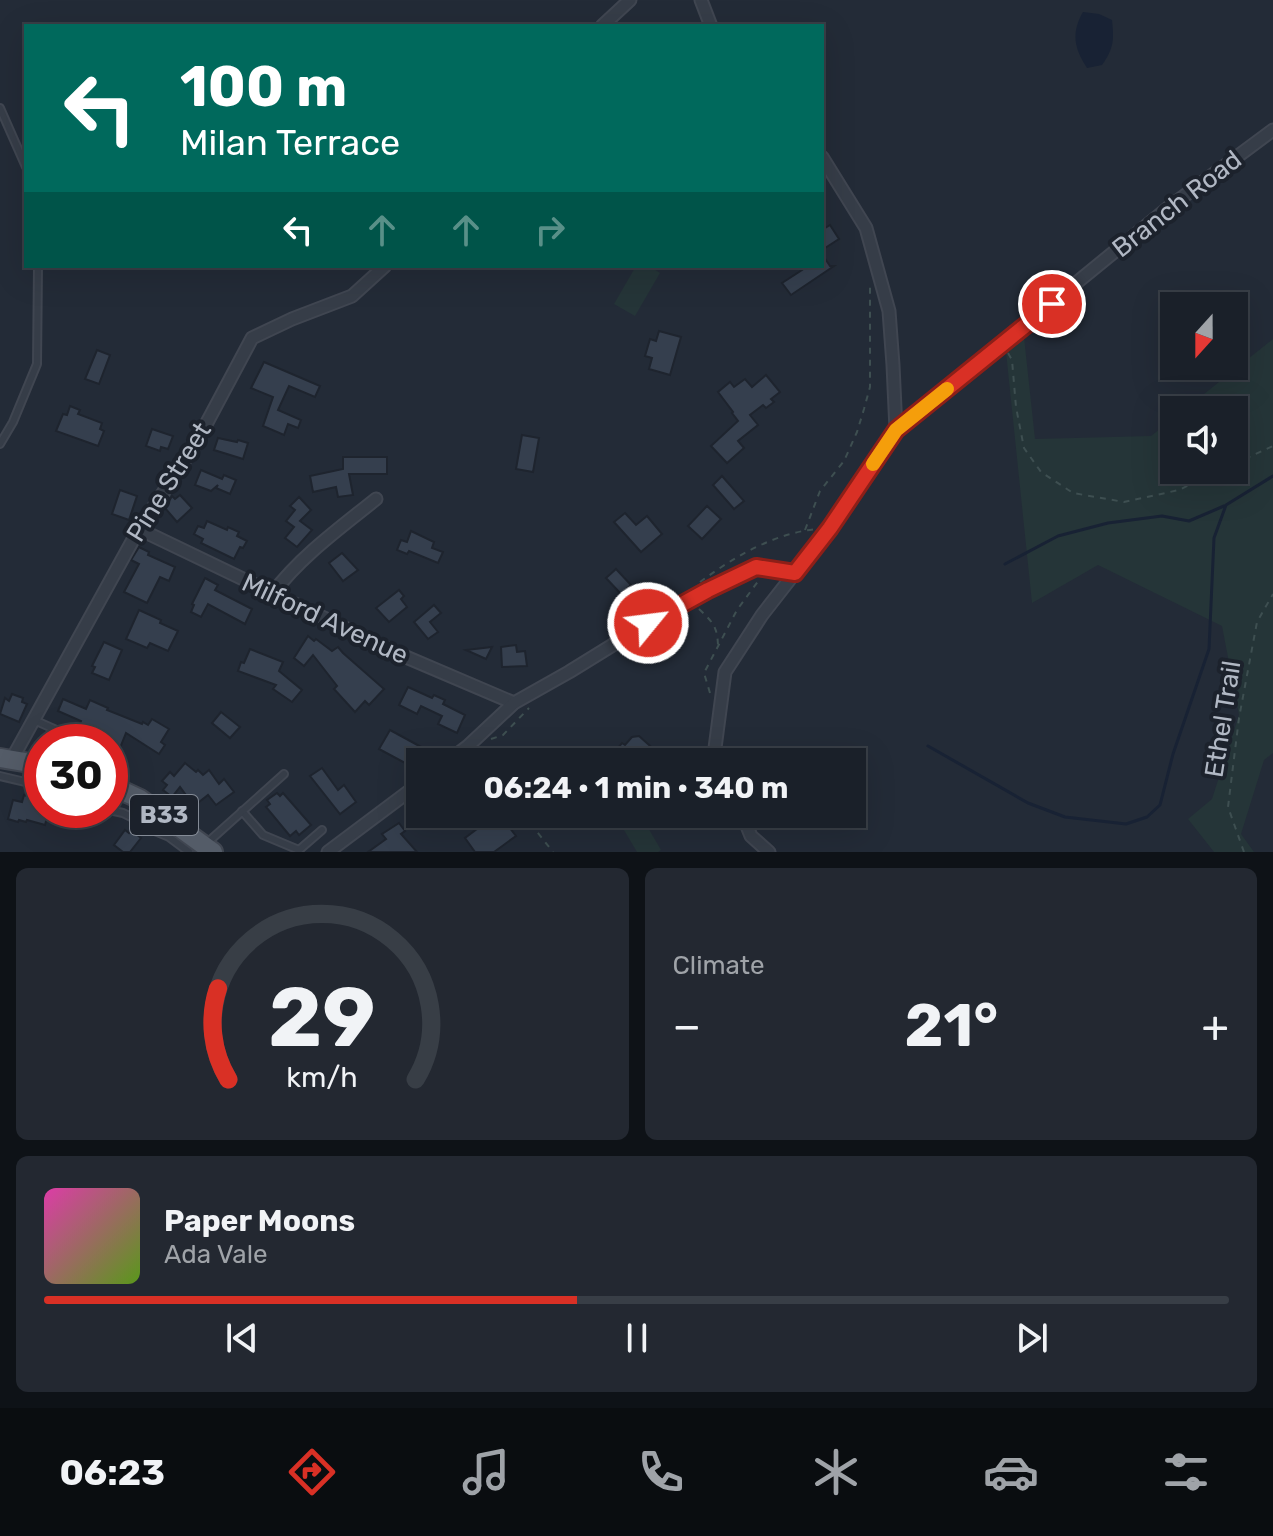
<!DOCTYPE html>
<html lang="en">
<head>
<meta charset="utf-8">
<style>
  body { margin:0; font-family:Rubik,sans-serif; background:#232831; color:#f1f3f6; height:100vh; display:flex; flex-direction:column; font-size:30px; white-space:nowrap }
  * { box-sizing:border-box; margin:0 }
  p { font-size:26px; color:#9fa3a8 }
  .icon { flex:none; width:44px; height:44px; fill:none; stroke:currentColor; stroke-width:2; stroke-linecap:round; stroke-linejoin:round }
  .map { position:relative; height:852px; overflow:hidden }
  .drawer { display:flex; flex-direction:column; gap:16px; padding:16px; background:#0e1217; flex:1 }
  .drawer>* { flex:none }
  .guide { position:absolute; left:24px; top:24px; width:800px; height:244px; border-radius:0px; box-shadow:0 8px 32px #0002,0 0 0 2px #383e46; background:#00695c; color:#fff; overflow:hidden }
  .needle { width:52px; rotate:201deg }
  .tools { position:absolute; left:1160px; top:292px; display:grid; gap:16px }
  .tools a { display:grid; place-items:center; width:88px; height:88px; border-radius:0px; background:#1a2029; box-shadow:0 8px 32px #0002,0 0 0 2px #383e46; font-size:40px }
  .speed { position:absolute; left:24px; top:724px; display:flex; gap:16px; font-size:40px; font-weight:700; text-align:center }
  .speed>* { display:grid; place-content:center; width:104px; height:104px; border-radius:50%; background:#1a2029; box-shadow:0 8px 32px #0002,0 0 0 2px #383e46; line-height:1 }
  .speed .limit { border:12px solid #d22; background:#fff; color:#111 }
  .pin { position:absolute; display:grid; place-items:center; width:68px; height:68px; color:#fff; margin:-34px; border:4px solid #fff; border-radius:50%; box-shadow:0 2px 8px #0007 }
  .me { position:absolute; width:88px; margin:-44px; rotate:61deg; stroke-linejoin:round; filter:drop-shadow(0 0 6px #0008) }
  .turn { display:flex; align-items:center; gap:28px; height:168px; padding:0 24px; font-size:36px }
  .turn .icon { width:104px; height:104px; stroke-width:2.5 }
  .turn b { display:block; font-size:56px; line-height:68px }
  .lanes { display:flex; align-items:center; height:76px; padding:0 24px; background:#0003; justify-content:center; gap:40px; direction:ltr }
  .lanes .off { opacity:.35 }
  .big { font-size:60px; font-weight:700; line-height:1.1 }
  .drawer .widget { flex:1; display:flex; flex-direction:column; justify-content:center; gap:12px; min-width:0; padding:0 28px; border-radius:12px; background:#232831 }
  .drawer .dial { align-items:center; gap:0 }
  .dial svg { height:208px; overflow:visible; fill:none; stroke:#383e46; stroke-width:7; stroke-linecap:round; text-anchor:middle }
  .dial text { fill:#f1f3f6; stroke:none }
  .song { display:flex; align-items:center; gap:24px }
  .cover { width:96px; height:96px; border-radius:12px; background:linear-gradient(135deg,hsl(320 70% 55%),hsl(90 70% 35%)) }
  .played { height:8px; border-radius:4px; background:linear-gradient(90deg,#d93025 45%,#383e46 45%) }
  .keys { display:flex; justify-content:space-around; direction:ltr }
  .heat { display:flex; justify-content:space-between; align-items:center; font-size:44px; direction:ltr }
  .drawer .tiles { flex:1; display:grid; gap:16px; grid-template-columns:1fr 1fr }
  .widget:last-child { grid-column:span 2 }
  .trip { position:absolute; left:406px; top:748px; width:460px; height:80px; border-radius:0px; background:#1a2029; box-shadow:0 8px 32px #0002,0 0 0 2px #383e46; font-weight:700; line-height:80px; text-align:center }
  .dock { display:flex; height:128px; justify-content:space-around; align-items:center; background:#0a0d10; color:#9fa3a8 }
  .dock .icon { width:56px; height:56px }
  .dock .current { color:#d93025 }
  .dock b { font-size:36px; color:#f1f3f6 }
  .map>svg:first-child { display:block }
  .green { fill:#253538 }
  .water { fill:#182234 }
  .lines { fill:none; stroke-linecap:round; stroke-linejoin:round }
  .stream { stroke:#182234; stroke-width:3 }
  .building { fill:#353f4e; stroke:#1e242e; stroke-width:2 }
  .lane-casing { stroke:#404651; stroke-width:10 }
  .street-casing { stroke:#404651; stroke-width:15 }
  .primary-casing { stroke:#404651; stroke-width:22 }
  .path { stroke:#3e4f51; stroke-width:2; stroke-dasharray:6 6; stroke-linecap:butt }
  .lane { stroke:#363d48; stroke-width:6 }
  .street { stroke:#363d48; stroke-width:11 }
  .primary { stroke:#545c68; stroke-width:18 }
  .route-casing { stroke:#8d1f18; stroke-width:20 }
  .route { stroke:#d93025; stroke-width:14 }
  .slow { stroke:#f59e0b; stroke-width:14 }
  .labels { text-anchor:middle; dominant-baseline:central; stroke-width:8; stroke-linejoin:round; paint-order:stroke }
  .shield { fill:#1c222c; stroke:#848b96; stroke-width:2 }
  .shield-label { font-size:24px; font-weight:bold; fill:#b1b8c4 }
  .street-label { font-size:26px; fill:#b1b8c4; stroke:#1c222c }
</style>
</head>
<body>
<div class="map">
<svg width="1273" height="852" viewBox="0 0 1273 852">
  <rect width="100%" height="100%" fill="#232b37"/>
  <g class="green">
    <polygon points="636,266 649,266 660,273 635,316 614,304"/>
    <polygon points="1024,337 1035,439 1151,436 1174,418 1174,470 1234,470 1234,410 1184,410 1273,339 1273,753 1264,760 1241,834 1254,852 1214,852 1188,819 1212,799 1239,715 1222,626 1098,565 1032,603 1006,352"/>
    <polygon points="628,814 640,814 661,850 658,852 637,852 618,820"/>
  </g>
  <path class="water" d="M1083,12L1099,14L1112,20C1114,40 1114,48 1102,65L1087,68C1074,48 1071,33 1083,12Z"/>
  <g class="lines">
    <g class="stream">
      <polyline points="1005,564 1058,536 1108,523 1162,516 1189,521 1224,506"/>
      <polyline points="928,746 1028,803 1065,817 1126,824 1147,817 1160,805 1173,754 1209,649 1214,538 1226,505 1273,476"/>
    </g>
  </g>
  <g class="building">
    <polygon points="830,225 839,239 822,250 822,230"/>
    <polygon points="822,254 830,266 834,266 791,295 782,283 802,270 799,266 822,266"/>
    <polygon points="659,331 681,337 670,375 649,369 652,358 645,356 650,339 656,341"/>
    <polygon points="97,350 110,355 99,384 85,379"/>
    <polygon points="264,362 320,386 315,397 289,386 278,410 301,420 298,428 288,424 284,435 263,426 273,397 251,388"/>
    <polygon points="766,375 780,392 771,399 774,402 766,408 763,405 750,415 758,425 738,441 744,448 727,463 711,446 738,421 732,413 733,412 718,392 730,382 734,387 745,379 752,387"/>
    <polygon points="70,406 80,410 78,414 102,423 100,429 104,431 98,446 56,431 63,414 67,415"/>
    <polygon points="152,429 173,436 168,449 161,447 160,451 146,446"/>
    <polygon points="522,435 539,438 533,472 516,469"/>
    <polygon points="218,438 237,442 238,440 248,443 243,459 214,450"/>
    <polygon points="343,457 387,457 387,474 349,474 353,495 338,497 336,487 313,492 310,476 343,469"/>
    <polygon points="201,470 222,479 224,475 236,480 230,494 216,488 218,485 211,491 195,485"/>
    <polygon points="722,476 744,501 734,509 713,485"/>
    <polygon points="120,490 137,496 129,520 112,514"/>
    <polygon points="180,495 192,508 177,522 165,508 172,496 175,499"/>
    <polygon points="299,497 311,510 300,521 312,530 297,547 285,538 294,527 286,521 295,510 290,506"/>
    <polygon points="707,506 721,519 702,539 688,526"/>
    <polygon points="625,513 636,525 647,516 662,534 641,552 614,522"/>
    <polygon points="207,521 227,530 228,527 239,532 237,536 247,541 243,548 240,547 234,559 201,543 203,539 194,534 198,526 204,528"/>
    <polygon points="411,531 434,542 432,548 443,552 438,563 409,551 407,554 397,550 401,540 407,542"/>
    <polygon points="139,547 149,552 148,555 175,567 169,581 160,577 147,603 124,592 139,564 131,560"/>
    <polygon points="342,553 358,570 343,581 329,563"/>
    <polygon points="616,569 631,585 621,594 606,578"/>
    <polygon points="205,578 218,585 215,590 252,609 245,624 208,604 201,617 191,612 194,605 192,604"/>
    <polygon points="399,590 404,596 401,599 407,607 389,622 376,608"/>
    <polygon points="434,605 441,613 430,622 438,632 428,639 414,622"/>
    <polygon points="139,610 161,620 160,623 178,631 168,651 150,643 147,648 126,639"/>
    <polygon points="308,636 314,641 316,639 332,651 338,647 343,653 384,689 369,705 365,701 355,712 334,689 337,686 313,655 304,666 294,658"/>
    <polygon points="104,642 122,650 109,680 92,673 95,667 92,666"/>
    <polygon points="516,645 517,652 525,651 527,666 502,667 501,647"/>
    <polygon points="492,647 486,659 466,650"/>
    <polygon points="250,649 283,662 279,671 302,690 292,702 273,689 276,685 238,671 241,662 244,663"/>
    <polygon points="408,687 432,698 434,695 445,700 443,704 465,715 457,733 438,724 442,716 421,706 417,714 399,705"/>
    <polygon points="12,694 23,698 22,702 27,704 19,722 0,714 5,698 9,701"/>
    <polygon points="63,699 86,709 90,700 108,708 107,710 142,724 143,722 148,725 152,719 169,729 161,742 165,745 159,754 126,733 120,748 110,744 110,742 94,742 76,734 81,721 58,711"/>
    <polygon points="221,712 240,727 230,738 212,723"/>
    <polygon points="390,730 423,748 417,758 410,754 405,763 379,749"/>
    <polygon points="639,736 658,753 658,762 627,762 620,756 622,753 617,749 622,743 625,745 632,737"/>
    <polygon points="522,750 529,752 537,762 521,762"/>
    <polygon points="185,763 196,772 198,770 203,775 209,770 219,784 224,779 234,792 216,805 208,795 194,806 180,787 172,797 163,790 167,785 162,781 170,772 174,776"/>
    <polygon points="322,768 338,790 344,785 356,802 340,814 310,776"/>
    <polygon points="277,793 280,796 283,793 311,825 299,835 296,831 290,836 266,807 270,804 267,800"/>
    <polygon points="24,795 42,800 42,810 49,810 45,825 27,820 26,822 19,820 18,822 8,819 13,800 22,802"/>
    <polygon points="497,814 499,814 516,836 494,852 475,852 465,838"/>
    <polygon points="399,823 405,831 401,834 417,852 368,852 386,839 382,834"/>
    <polygon points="125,830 129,833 131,830 141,838 130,852 123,852 114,845"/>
  </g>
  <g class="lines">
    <defs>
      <g id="lane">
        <polyline points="0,108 26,167"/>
        <polyline points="0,444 13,422 37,364 38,266"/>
        <polyline points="34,720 70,736 68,742"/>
        <polyline points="0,776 42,786"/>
        <polyline points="109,810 123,813 135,819 152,830 169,837 189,852"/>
        <polyline points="242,811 263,835 299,850 322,830"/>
        <polyline points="207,843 284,774"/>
      </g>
      <g id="street">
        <polyline points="701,0 711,26"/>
        <polyline points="602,26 630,0"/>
        <polyline points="896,430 1168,208 1273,130"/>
        <polyline points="139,529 399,654 514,703"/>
        <path d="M273,593C301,556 340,528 376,499"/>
        <polyline points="12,759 139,529 195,445 252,338 292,319 352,296 385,266"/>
        <polyline points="447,762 468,746 514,703 569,672 671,609 756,567 795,573"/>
        <polyline points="721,762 715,748 725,672 762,615 830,528 896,430 893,365 889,311 866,228 822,157"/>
        <polyline points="742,814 751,836 769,852"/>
        <polyline points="328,852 420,783"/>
      </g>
      <g id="primary">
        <polyline points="0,758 42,765"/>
        <polyline points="110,785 140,799 213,852"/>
      </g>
    </defs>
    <use href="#lane" class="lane-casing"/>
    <use href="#street" class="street-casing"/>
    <use href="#primary" class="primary-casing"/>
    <g class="path">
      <polyline points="1008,353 1012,360 1016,407 1024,448 1041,472 1073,493 1124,502 1179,490 1220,470"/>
      <polyline points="1234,464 1273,446"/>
      <polyline points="805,530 820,491 844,461 857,432 864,409 870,387 870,283"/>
      <path d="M700,582C734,557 774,533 817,529"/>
      <path d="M699,609C714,623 718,628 718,649"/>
      <polyline points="710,693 704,673 737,610 759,580"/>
      <polyline points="491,739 503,735 529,708"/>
      <polyline points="474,753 481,762"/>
      <polyline points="704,754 707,762"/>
      <polyline points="523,814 553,852"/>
      <polyline points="1244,852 1228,807 1239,718 1257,622 1273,594"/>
    </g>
    <use href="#lane" class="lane"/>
    <use href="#street" class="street"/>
    <use href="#primary" class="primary"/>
  </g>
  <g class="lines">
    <defs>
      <polyline id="route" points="648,623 708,590 756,567 795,573 830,528 896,430 1052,304"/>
    </defs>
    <use href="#route" class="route-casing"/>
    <use href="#route" class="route"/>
    <polyline class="slow" points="873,464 896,430 947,389"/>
  </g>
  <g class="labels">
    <rect class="shield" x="130" y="795" width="68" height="40" rx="6"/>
    <g class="shield-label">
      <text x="164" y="815">B33</text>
    </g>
    <g class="street-label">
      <text transform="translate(1177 204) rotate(-38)">Branch Road</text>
      <text transform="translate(169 482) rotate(-58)">Pine Street</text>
      <text transform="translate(325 619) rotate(25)">Milford Avenue</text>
      <text transform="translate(1223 719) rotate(-81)">Ethel Trail</text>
    </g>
  </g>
</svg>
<div class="tools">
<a><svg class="needle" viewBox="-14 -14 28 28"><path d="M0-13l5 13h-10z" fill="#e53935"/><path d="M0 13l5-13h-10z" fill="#9fa3a8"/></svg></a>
<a><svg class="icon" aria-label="sound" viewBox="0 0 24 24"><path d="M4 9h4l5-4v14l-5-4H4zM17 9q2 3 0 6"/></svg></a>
</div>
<div class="speed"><div class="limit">30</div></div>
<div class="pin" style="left:1052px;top:304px;background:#d93025"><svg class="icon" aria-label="arrive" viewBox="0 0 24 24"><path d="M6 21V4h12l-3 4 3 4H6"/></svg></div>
<svg class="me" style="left:648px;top:623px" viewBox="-20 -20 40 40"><circle r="17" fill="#d93025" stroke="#fff" stroke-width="3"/><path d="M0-11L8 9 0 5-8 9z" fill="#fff"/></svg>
<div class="trip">06:24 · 1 min · 340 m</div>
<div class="guide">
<div class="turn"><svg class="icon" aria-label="left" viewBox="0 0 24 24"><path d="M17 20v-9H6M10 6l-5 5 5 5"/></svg><div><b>100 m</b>Milan Terrace</div></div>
<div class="lanes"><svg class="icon" aria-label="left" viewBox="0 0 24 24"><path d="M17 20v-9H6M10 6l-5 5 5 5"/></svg><svg class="icon off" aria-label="ahead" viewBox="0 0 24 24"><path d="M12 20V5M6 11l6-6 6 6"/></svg><svg class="icon off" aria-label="ahead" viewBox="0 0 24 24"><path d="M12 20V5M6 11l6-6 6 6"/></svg><svg class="icon off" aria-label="right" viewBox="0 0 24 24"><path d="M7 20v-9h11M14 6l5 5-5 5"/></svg></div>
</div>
</div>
<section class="drawer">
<div class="tiles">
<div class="widget dial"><svg viewBox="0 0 100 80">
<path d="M14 69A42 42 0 1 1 86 69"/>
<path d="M14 69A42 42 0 0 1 10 34" stroke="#d93025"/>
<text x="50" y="56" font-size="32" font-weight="700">29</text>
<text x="50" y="72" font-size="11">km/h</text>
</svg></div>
<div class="widget"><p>Climate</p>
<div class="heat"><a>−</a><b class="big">21°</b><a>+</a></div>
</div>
<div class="widget">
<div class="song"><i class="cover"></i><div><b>Paper Moons</b><p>Ada Vale</p></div></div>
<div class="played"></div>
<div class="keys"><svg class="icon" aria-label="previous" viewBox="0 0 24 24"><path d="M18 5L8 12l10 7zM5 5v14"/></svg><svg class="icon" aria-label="pause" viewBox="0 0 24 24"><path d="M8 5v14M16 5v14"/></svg><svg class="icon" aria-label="next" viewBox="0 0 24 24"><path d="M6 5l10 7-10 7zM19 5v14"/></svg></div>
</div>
</div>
</section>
<nav class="dock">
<b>06:23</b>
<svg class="icon current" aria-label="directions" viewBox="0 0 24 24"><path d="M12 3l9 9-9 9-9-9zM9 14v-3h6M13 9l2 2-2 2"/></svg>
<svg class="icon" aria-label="music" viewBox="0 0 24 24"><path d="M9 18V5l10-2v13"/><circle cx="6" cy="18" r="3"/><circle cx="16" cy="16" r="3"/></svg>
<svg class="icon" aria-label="phone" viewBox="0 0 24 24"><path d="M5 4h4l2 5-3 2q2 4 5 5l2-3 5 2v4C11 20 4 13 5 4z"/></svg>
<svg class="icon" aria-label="climate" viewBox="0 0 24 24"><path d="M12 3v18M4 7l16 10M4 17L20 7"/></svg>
<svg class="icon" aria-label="car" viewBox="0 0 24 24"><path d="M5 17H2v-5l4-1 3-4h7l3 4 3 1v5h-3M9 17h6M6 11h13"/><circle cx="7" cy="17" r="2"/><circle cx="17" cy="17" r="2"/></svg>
<svg class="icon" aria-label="filters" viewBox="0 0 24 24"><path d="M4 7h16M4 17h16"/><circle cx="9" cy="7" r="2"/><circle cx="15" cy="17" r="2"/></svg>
</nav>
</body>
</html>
